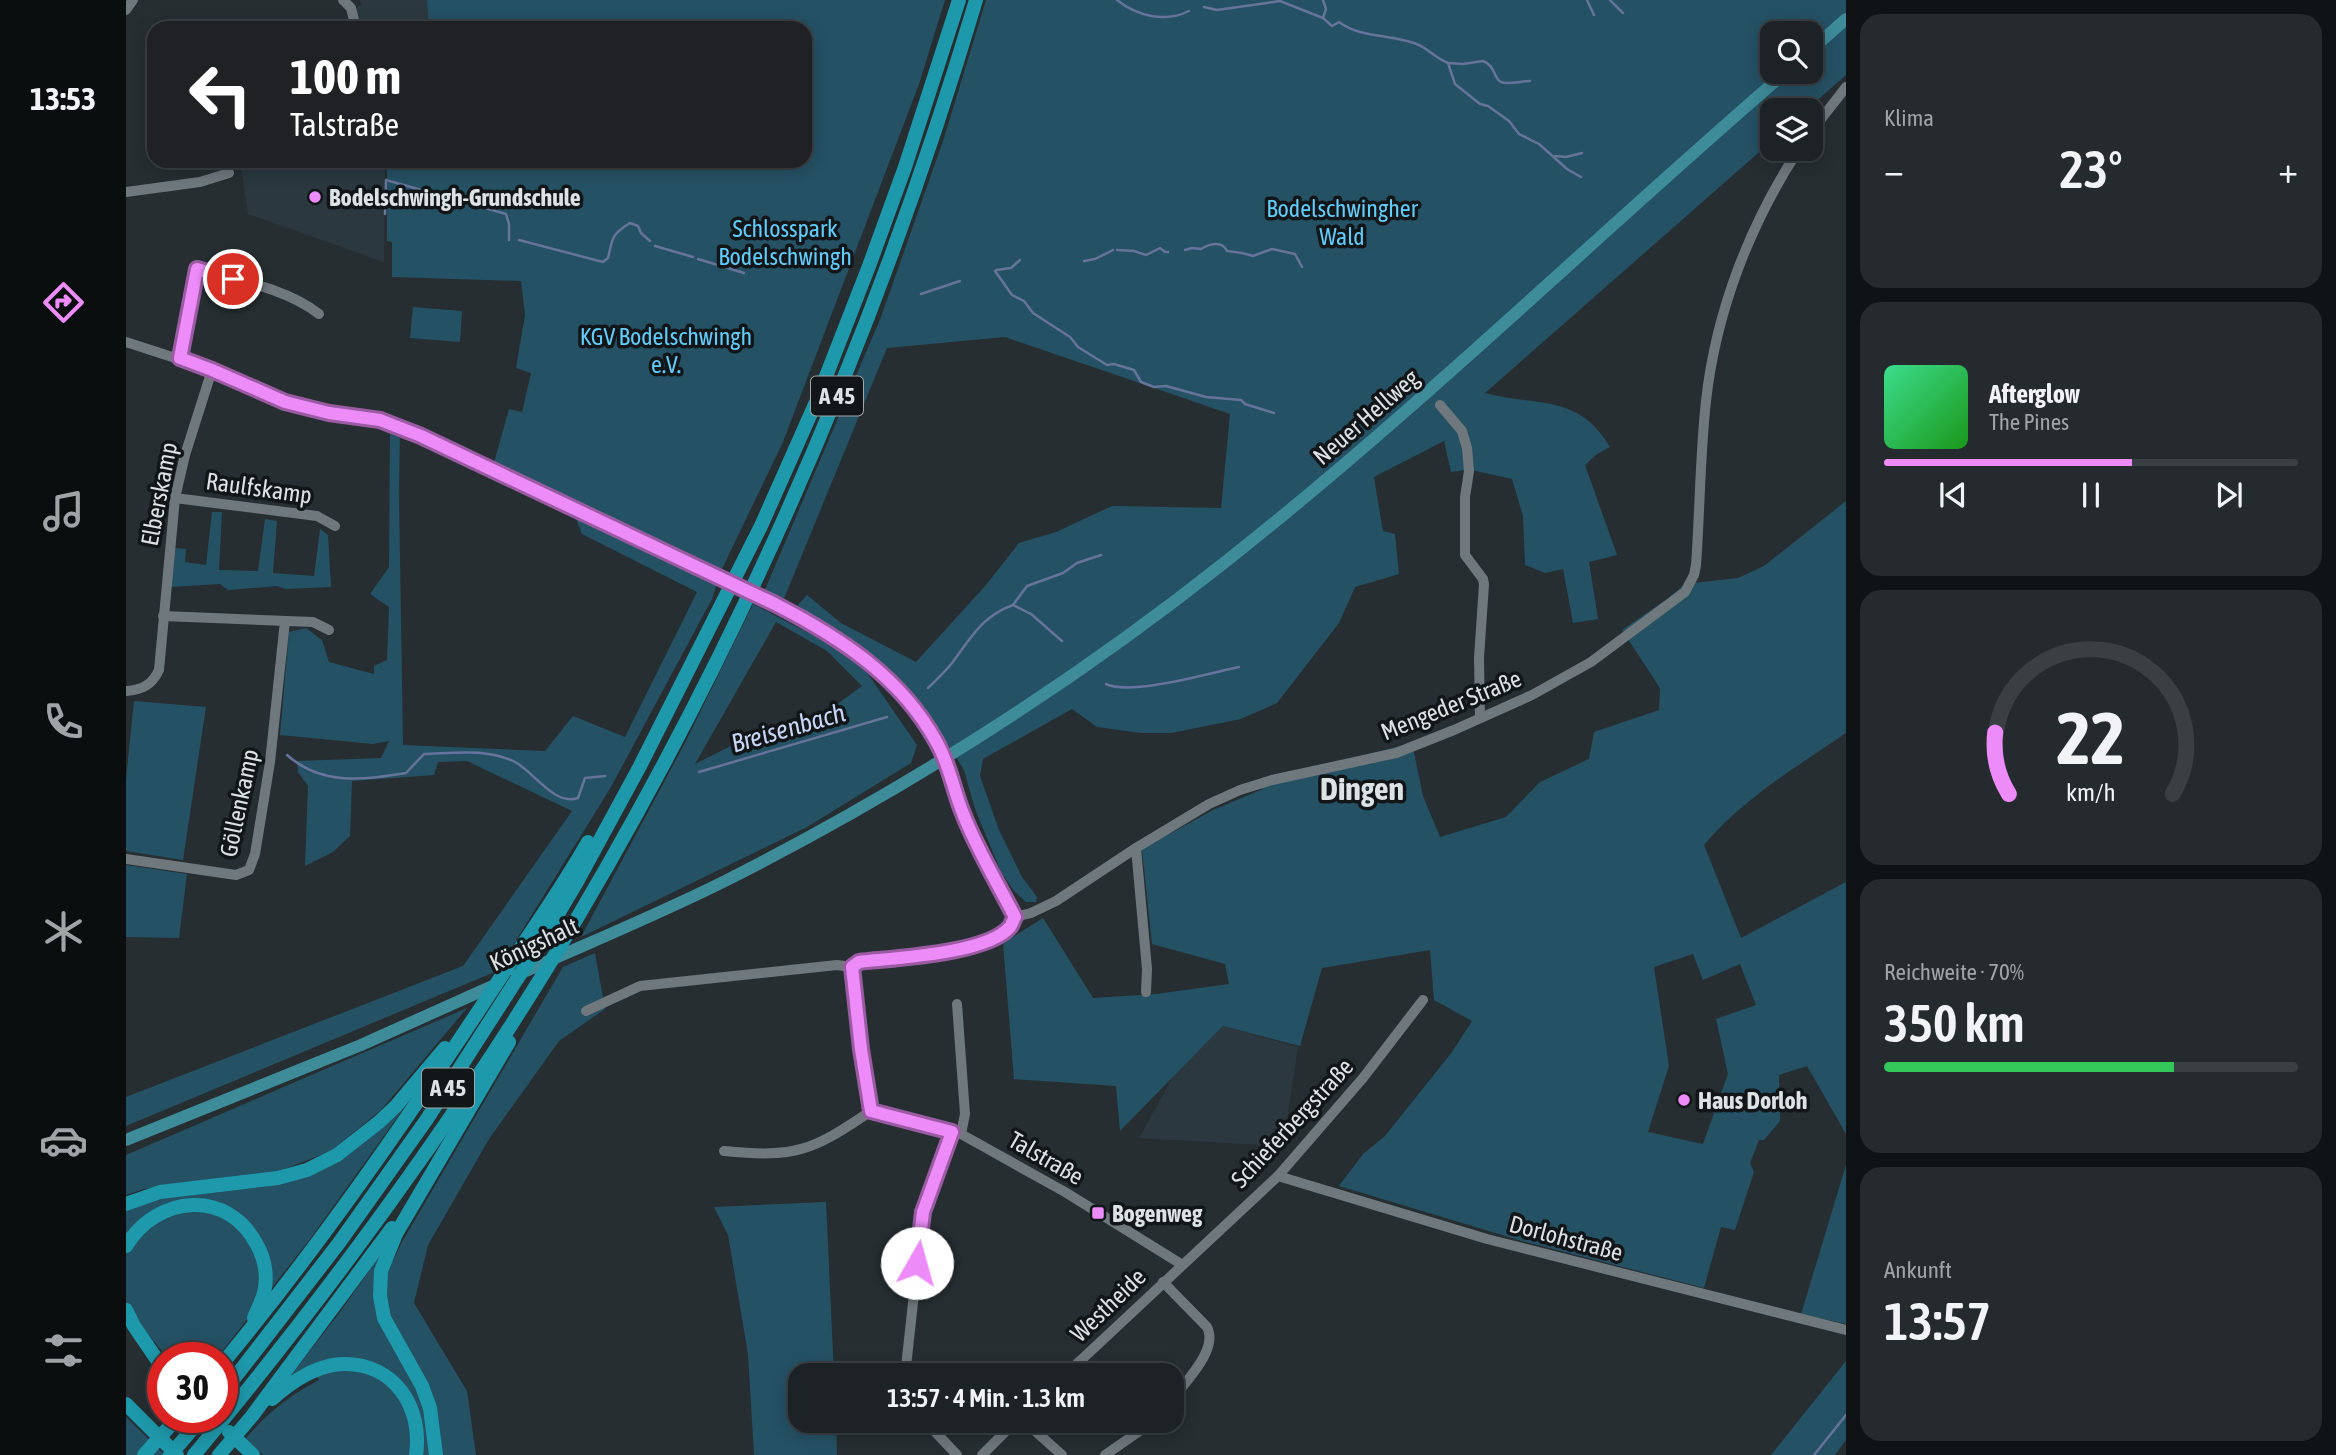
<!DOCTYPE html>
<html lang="de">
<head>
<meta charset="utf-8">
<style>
  body { margin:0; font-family:"Asap Condensed",sans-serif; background:#252a2e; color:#f1f3f6; height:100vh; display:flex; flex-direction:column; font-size:26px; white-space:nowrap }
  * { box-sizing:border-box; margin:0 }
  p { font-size:23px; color:#a0a4a7 }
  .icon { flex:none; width:38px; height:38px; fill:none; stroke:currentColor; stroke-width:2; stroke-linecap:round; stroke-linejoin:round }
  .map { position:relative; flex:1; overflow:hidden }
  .sheet { display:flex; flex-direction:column; gap:14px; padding:14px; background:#0f1315; width:490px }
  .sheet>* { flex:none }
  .hud { position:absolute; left:21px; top:21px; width:665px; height:147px; border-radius:21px; box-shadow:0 4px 18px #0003,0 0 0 2px #3a3f43; background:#202124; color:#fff; overflow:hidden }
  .controls { position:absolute; left:1634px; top:21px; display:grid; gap:14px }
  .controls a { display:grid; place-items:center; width:63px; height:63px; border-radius:14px; background:#1c2226; box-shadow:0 4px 18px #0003,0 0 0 2px #3a3f43; font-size:35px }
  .speed { position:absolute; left:21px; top:1342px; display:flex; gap:14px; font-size:35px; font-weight:700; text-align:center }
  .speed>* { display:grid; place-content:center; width:91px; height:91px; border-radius:50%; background:#1c2226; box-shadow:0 4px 18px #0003,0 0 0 2px #3a3f43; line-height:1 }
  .speed .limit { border:10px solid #d22; background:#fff; color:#111 }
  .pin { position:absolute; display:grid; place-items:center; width:60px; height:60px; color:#fff; margin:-30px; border:4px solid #fff; border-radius:50%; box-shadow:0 2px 7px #0007 }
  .me { position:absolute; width:77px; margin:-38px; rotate:7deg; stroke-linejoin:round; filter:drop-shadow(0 0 5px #0008) }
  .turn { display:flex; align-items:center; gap:24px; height:147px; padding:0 28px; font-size:32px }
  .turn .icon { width:91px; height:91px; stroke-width:2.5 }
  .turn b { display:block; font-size:49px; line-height:60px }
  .big { font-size:52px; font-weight:600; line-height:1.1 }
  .sheet .tile { flex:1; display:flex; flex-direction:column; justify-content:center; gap:10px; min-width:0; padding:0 24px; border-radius:21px; background:#252a2e }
  .sheet .dial { align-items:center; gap:0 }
  .dial svg { height:182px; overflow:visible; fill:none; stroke:#3a3f43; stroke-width:7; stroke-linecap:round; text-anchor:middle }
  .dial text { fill:#f1f3f6; stroke:none }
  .song { display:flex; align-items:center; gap:21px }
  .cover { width:84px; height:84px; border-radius:10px; background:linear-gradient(135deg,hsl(150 70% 55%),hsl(120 70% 35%)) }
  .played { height:7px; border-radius:4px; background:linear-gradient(90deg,#ed8cf9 60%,#3a3f43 60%) }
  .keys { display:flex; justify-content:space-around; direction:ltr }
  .heat { display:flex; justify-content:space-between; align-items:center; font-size:38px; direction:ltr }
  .charge { height:10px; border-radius:5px; background:linear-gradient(90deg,#34c759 70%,#3a3f43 0) }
  .trip { position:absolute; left:662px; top:1363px; width:396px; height:70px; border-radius:21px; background:#1c2226; box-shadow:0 4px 18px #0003,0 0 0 2px #3a3f43; font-weight:600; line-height:70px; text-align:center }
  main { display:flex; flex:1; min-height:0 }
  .tab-bar { display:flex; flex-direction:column; width:126px; justify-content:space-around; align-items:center; background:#0b0e0f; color:#a0a4a7 }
  .tab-bar .icon { width:49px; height:49px }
  .tab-bar .active { color:#ed8cf9 }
  .tab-bar b { font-size:32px; color:#f1f3f6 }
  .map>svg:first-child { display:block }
  .built { fill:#2b3840 }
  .green { fill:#255164; fill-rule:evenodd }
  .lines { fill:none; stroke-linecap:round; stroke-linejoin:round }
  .stream { stroke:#657498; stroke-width:2.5 }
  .minor { stroke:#6f787d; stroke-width:10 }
  .major { stroke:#3e8b99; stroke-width:12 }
  .highway { stroke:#1e98ab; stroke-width:14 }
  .route-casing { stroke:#9a5ba2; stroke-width:18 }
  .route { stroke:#ed8cf9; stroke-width:12 }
  .poi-dot { fill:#ed8cf9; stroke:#121618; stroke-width:2.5 }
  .labels { text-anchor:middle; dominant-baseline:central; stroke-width:7; stroke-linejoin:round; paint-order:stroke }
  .shield { fill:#121618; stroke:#a0a6a8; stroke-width:2 }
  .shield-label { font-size:23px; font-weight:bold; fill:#dde3e5 }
  .poi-label { font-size:24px; font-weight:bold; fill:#dde3e5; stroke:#121618; text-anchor:start }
  .park-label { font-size:24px; fill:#61cdfd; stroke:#121618 }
  .street-label { font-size:24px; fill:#dde3e5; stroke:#121618 }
  .water-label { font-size:26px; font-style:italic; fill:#c8d6f7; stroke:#121618 }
  .district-label { font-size:32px; font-weight:bold; fill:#dde3e5; stroke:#121618 }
</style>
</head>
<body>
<main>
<nav class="tab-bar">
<b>13:53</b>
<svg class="icon active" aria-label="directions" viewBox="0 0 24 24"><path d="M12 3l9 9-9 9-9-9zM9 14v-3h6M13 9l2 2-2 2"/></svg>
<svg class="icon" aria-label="music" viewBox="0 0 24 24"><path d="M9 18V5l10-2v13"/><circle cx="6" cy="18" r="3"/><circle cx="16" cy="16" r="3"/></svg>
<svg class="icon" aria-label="phone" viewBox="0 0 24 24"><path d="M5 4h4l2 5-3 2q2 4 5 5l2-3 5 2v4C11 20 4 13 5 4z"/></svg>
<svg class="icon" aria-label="climate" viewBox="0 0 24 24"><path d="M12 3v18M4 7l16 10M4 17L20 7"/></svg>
<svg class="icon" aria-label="car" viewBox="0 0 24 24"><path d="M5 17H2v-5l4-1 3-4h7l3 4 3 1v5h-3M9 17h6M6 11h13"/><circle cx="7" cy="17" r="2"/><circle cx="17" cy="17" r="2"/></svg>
<svg class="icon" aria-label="filters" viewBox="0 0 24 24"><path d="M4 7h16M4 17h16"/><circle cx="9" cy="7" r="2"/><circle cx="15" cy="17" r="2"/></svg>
</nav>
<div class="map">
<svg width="1720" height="1455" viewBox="0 0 1720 1455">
  <rect width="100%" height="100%" fill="#262e32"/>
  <g class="built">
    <polygon points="234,0 301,0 303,28 232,28 230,8 236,5"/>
    <polygon points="110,161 259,161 258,262 122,214 116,171"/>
    <polygon points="1097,1026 1172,1047 1157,1146 1013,1138 1047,1077"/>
  </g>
  <g class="green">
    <polygon points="301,0 819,0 793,84 657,442 595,571 586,599 485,787 371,971 0,1126 0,1097 337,966 446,811 341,761 312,762 308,775 226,781 224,836 207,852 179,866 182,786 172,772 171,761 255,758 263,741 247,744 154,735 163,632 180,628 196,640 203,662 248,674 248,666 261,660 263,607 244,594 263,567 264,429 274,427 273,494 277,745 419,751 447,716 499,737 571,592 456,534 446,508 366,470 383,409 396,412 405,373 390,368 399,315 395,281 266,277 266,242 261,241 261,161 679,161 679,28 303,28"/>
    <path d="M860,0H1720V75L1680,110H1647V140L1359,393C1411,407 1452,393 1484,447L1471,454L1459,465L1491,555L1463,562L1472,619L1447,623L1437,569L1419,573L1399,565L1397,516L1386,479L1345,470L1335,440L1341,470L1325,472L1318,441L1248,477L1257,531L1269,534L1273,574L1229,587L1213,623L1151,703L1115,719L1045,733H1015L971,727L946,709L857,759L854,776L873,830L896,877L911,897L910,902H900L888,891L875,872L849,809L838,770L812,728L759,666L711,629L671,606L681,595L715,623L790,662L860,585L893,543L930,532L986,506L1095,508L1104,414L879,337L761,348L657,601L638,592L755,317L818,138ZM1647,33H1685V72H1647Z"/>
    <polygon points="287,307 335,311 336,312 334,342 284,338"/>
    <path d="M1720,501V733C1670,767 1617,799 1578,845L1615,938L1720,882V1134L1681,1066L1653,1075L1654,1121L1638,1140H1633L1624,1163L1628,1172L1609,1230L1595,1227L1578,1288L1396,1241L1213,1186L1237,1154L1259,1136L1326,1052L1346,1021L1308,1000L1304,950L1196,968L1174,1046L1097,1026L994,1131L990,1086L888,1079L877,943L917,918L967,998L1030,994L1103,984L1099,964L1026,944L1016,849L1087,810L1137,789L1135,781L1286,743L1297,796L1314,837L1380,817L1414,782L1463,759L1468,732L1533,710L1534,688L1496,630L1541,599L1559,584L1612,578L1638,566ZM1567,954L1577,980L1614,964L1630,1005L1590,1019L1602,1074L1577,1144L1522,1132L1543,1066L1528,967Z"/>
    <polygon points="86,512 96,512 93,570 132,571 139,519 151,521 147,573 188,576 194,529 202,535 205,587 159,589 151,586 102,590 94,584 45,587 47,548 60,549 59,562 80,565"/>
    <path d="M627,604L708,646L742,674L791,745L785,763L681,827L455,937L559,743ZM650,622L701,651L736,686L691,719L635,731L569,764Z"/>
    <polygon points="8,701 80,707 57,860 0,851 0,779"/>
    <polygon points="0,865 61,874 53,938 0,937"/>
    <path d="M469,953L479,1009L433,1041L363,1139L302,1245L288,1303L341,1391L350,1455H137L119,1439C143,1412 161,1397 193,1380L185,1365L166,1374L214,1312L255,1254L267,1261L276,1242L437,967Z"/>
    <polygon points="341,1008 255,1110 205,1151 151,1172 18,1189 0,1195 0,1155"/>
    <polygon points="298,1080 184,1239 91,1358 42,1358 19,1331 0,1321 0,1210 33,1197 139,1187 199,1168"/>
    <polygon points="1720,1165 1720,1324 1675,1314"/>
    <polygon points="700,1202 708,1375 674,1376 674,1421 710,1421 711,1455 628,1455 622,1354 602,1235 588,1207"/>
    <polygon points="1720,1361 1720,1440 1709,1455 1645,1455"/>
    <polygon points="0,1417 39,1455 0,1455"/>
  </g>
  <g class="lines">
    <g class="stream">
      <path d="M991,0C1011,16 1039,23 1063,11"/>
      <polyline points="1197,0 1200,9 1197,18"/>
      <polyline points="1461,0 1468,15"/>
      <polyline points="1484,0 1497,13"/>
      <path d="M1078,7L1091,10L1154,1L1197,18L1206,26L1213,22C1234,38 1263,34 1288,43C1301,47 1309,58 1322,63L1329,84L1354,104L1362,106L1383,121L1393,134L1413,144L1441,169L1455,177"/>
      <path d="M1322,63L1337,64L1357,61C1370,66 1367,78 1375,82C1382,85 1396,81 1404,81"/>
      <polyline points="21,126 28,123"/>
      <polyline points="1429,156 1440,157 1456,153"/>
      <polyline points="259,214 260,180 380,214 383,224 383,240"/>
      <path d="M393,240L477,262L482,258C487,237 485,235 504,223L512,226L515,233L524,241"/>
      <polyline points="529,246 567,257"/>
      <polyline points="991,250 1008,251 1020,255 1034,248 1039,252 1042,252"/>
      <path d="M1059,250L1066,248L1075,249C1083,244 1096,240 1101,251C1111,252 1118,253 1127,256L1146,249L1169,254L1176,267"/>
      <polyline points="572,259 618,273"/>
      <polyline points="958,261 969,259 987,250"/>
      <polyline points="870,270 885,268 894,260"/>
      <polyline points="869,271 886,295 898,301 907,313 944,337 952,347 981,365 988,364 1008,370 1015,382 1028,387 1040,386 1080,397 1115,400 1119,404 1148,413"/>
      <polyline points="795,294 834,281"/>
      <polyline points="887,605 901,586 937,573 951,563 975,555"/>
      <path d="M980,684C1005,696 1084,673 1113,667"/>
      <path d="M802,688C810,680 819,672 826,663C845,638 856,616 887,605L905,614L936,641"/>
      <path d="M161,755C196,786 236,780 280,773L298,754C328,753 361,748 389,762C408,772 428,806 452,798L459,778L479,776"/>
      <polyline points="573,772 761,717"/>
      <polyline points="1688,1455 1720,1415"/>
    </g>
    <g class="minor">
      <polyline points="217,0 225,8 230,28"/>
      <polyline points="0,10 7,0"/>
      <polyline points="1685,132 1720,87"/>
      <polyline points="0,192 74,182 103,173"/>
      <polyline points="0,342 86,370 159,402 203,413 254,420 295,435 693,627 751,668 800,724 820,758 836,811 889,917"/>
      <path d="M54,358L71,269C111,280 160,288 193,314"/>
      <polyline points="1314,405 1336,431 1341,448 1343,471 1339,497 1339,555 1357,579 1358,584 1353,658 1354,718"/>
      <polyline points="49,498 191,516 209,526"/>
      <polyline points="37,616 187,622 203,630"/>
      <path d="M0,691C16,690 26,685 33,670L49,498L59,455L86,370"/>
      <polyline points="1010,848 1021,969 1020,992"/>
      <polyline points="0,859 110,875 123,870 129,854 144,762 159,621"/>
      <path d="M889,917L905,913L930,901L1010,848L1083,804L1114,790L1146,780L1270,753L1328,730L1406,695L1465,662L1559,592L1568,575L1570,565C1574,510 1574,455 1580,401C1590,311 1624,224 1673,149"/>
      <polyline points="726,967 735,1049 745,1111 749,1114 835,1134 939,1192 1055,1264"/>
      <polyline points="831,1004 839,1114 835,1134"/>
      <path d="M460,1011L514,986L711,965L726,967L733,962C768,958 862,953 884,927C885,926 888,918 889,917"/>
      <path d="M598,1151C670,1158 686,1151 745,1111"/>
      <polyline points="1152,1176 1361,1239 1720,1330"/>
      <path d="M1037,1282L1081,1327C1093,1350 1058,1383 1045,1401"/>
      <polyline points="779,1376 797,1211 826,1132"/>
      <polyline points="938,1376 1152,1176 1237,1078 1297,1000"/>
      <polyline points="799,1421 831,1455"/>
      <polyline points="898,1421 936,1455"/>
      <polyline points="856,1455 890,1421"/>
      <polyline points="979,1455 1028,1421"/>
    </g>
    <g class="major">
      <polyline points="1685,50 1720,19"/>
      <path d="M391,975C460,944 531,915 599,881C777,791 947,683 1103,559C1296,406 1473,233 1660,72"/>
      <polyline points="0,1140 235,1045 371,984"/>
    </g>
    <g class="highway">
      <polyline points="0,1204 34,1192 152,1178 181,1170 211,1155 253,1122 270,1106 319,1048"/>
      <path d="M0,1246C31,1195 102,1188 131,1245C139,1259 142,1277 138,1293C136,1301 131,1310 128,1318"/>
      <polyline points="0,1310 8,1326 36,1367"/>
      <path d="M96,1364C192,1248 278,1124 361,998C395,946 432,895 462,842"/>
      <polyline points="96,1394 213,1243 301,1119 420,934 451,882 514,766 635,526 690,402 743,266 779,167 833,0"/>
      <path d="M146,1399C165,1382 190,1365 217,1364C269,1363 297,1408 290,1455"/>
      <polyline points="0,1404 51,1455"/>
      <polyline points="103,1432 127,1455"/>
      <polyline points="18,1455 51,1418"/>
      <polyline points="44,1455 76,1418"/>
      <path d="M68,1455C196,1301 316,1139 421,968C606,666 749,339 850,0"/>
      <polyline points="93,1455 126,1416 266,1228"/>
      <polyline points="310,1455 304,1408 296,1386 258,1318 254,1296 255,1271 270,1234 383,1042"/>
    </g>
  </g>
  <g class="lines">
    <defs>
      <path id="route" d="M107,279L71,269L54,358L86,370L159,402L203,413L254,420L295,436L649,604C713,637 774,676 810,741C823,763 827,788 836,811C850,848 871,882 889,917C888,918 885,926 884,927C861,954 768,958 733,962L726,967L735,1049L745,1111L826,1132L797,1212L791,1263"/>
    </defs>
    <use href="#route" class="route-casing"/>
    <use href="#route" class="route"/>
  </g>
  <g class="poi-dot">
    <circle cx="189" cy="197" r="7"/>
    <circle cx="1558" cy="1100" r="7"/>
    <rect x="965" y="1206" width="14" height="14" rx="3.5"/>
  </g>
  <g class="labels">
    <g class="shield">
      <rect x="685" y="376.5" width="52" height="39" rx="5"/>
      <rect x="296" y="1068.5" width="52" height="39" rx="5"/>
    </g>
    <g class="shield-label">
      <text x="711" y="396">A 45</text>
      <text x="322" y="1088">A 45</text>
    </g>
    <g class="poi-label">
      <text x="203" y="197">Bodelschwingh-Grundschule</text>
      <text x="1572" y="1100">Haus Dorloh</text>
      <text x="986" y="1213">Bogenweg</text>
    </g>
    <g class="park-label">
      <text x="1216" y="208">Bodelschwingher<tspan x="1216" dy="28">Wald</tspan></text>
      <text x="659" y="228">Schlosspark<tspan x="659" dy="28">Bodelschwingh</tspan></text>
      <text x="540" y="336">KGV Bodelschwingh<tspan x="540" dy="28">e.V.</tspan></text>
    </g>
    <g class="street-label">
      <text transform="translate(1240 417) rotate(-41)">Neuer Hellweg</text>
      <text transform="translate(133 488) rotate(8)">Raulfskamp</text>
      <text transform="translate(33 494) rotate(-79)">Elberskamp</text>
      <text transform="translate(1325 705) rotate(-22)">Mengeder Straße</text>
      <text transform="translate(113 803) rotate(-78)">Göllenkamp</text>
      <text transform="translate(408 944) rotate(-25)">Königshalt</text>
      <text transform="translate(1166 1123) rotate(-47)">Schieferbergstraße</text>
      <text transform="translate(920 1158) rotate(30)">Talstraße</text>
      <text transform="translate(1440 1238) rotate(15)">Dorlohstraße</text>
      <text transform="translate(982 1305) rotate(-44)">Westheide</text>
    </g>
    <g class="water-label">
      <text transform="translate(662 728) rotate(-16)">Breisenbach</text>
    </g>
    <g class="district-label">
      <text x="1236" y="788">Dingen</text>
    </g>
  </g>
</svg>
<div class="controls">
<a><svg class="icon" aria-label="search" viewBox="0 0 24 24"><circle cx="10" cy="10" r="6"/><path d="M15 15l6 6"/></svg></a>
<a><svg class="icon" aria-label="layers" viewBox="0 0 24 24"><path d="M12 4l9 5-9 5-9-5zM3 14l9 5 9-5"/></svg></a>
</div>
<div class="speed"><div class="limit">30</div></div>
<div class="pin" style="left:107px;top:279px;background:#d93025"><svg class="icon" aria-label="arrive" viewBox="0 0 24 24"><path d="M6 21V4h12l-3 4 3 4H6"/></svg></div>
<svg class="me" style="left:791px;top:1263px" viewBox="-20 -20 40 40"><circle r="19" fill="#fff"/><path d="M0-13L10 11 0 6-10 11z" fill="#ed8cf9"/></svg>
<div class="trip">13:57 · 4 Min. · 1.3 km</div>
<div class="hud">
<div class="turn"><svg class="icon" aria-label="left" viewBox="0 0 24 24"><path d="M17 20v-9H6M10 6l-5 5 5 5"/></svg><div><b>100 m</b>Talstraße</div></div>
</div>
</div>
<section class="sheet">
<div class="tile"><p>Klima</p>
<div class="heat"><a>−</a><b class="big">23°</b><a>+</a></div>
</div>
<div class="tile">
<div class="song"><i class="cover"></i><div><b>Afterglow</b><p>The Pines</p></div></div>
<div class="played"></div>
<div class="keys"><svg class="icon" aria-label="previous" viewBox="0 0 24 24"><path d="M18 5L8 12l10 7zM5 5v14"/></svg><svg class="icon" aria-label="pause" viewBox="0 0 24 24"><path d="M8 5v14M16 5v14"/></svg><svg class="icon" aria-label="next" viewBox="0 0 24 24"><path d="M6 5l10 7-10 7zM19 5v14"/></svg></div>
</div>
<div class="tile dial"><svg viewBox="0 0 100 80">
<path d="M14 69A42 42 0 1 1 86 69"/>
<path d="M14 69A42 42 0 0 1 8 42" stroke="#ed8cf9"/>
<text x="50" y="56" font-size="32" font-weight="700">22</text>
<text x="50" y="72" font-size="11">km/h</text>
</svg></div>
<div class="tile"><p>Reichweite · 70%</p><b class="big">350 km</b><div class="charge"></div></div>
<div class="tile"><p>Ankunft</p><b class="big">13:57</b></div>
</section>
</main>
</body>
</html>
